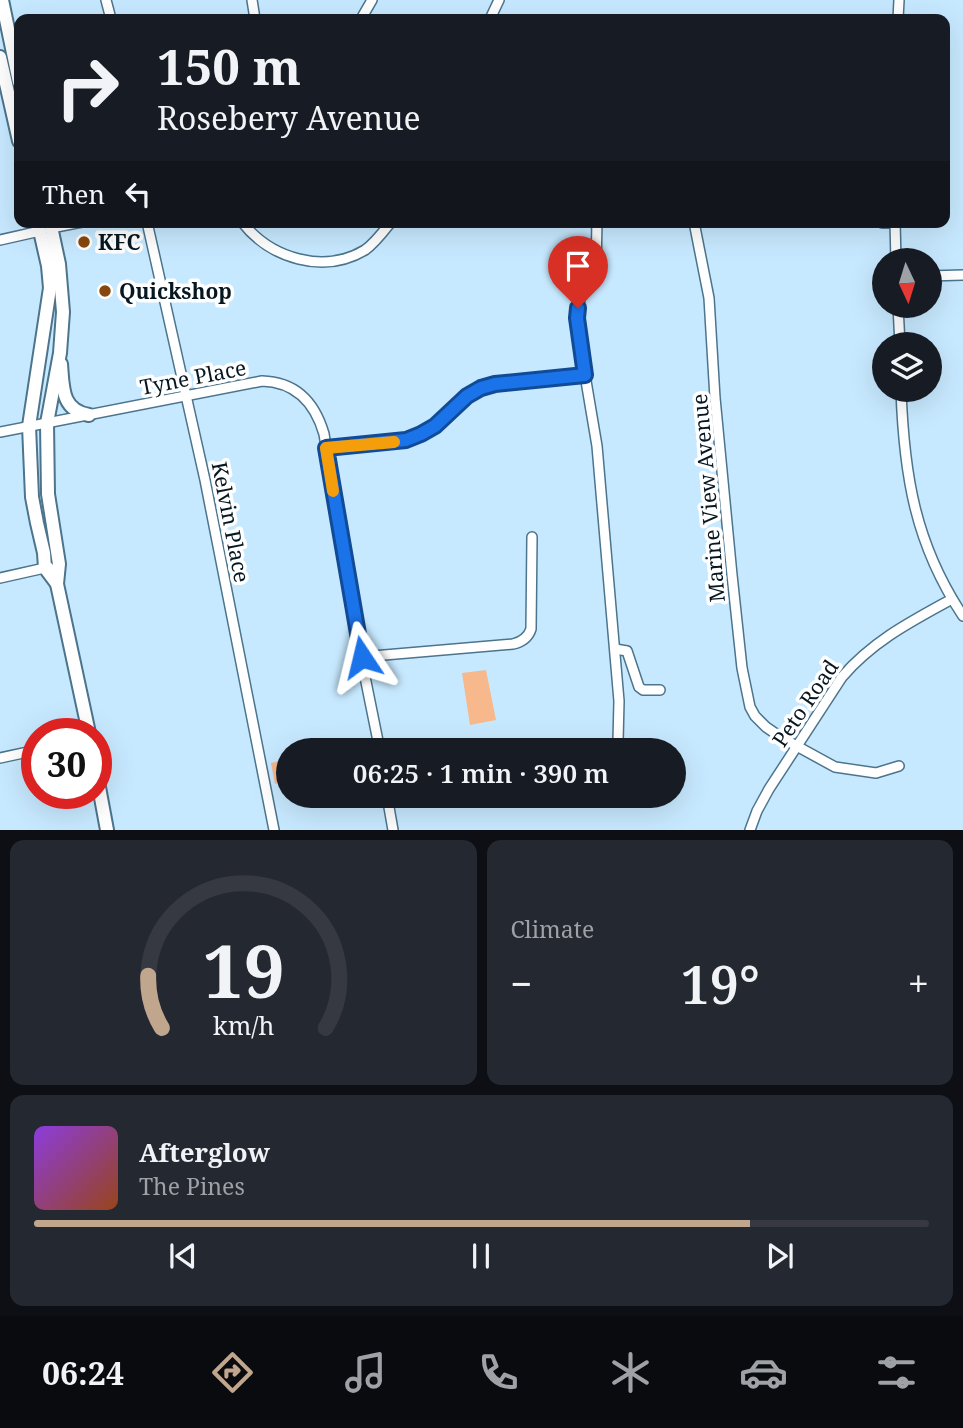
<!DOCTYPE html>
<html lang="en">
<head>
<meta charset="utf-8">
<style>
  body { margin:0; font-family:"Noto Serif",serif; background:#242831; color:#f1f3f6; height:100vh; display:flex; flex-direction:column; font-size:26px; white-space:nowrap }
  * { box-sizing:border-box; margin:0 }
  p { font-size:23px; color:#9ea1a6 }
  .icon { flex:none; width:38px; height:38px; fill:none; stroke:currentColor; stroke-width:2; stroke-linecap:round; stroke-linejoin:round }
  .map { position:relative; height:830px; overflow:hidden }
  .sheet { display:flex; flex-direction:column; gap:10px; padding:10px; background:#0d0f14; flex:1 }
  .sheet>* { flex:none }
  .top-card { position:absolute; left:14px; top:14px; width:936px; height:214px; border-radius:14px; box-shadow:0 7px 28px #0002; background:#171b24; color:#f1f3f6; overflow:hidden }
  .needle { width:46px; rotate:176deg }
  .controls { position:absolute; left:872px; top:248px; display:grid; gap:14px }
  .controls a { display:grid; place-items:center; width:70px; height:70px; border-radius:50%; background:#171b24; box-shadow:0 7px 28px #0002; font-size:35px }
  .speed { position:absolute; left:21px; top:718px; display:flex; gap:14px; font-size:35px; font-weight:700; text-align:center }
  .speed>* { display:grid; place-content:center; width:91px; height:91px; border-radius:50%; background:#171b24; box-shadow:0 7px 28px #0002; line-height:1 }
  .speed .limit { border:10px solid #d22; background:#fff; color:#111 }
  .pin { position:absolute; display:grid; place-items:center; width:60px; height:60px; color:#fff; margin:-72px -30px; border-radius:50% 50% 50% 0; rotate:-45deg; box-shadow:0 0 7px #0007 }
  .pin .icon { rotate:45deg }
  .me { position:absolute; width:77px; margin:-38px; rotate:350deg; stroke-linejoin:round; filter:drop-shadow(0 0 5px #0008) }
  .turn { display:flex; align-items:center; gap:24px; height:147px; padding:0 28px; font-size:32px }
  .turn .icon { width:91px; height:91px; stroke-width:2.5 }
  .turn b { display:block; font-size:49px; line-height:60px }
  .then { display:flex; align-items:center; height:66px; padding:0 28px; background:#0003; gap:14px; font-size:26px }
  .big { font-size:52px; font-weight:600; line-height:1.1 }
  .sheet .widget { flex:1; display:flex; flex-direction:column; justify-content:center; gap:10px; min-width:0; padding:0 24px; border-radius:14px; background:#242831 }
  .sheet .dial { align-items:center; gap:0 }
  .dial svg { height:182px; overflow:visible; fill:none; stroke:#363941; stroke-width:7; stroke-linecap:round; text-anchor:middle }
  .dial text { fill:#f1f3f6; stroke:none }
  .song { display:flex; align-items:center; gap:21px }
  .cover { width:84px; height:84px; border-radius:10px; background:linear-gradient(135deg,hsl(270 70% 55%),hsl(20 70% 35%)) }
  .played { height:7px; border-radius:4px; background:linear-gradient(90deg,#c1a68e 80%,#363941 80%) }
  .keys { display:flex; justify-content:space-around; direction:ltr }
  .heat { display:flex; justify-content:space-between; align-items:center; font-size:38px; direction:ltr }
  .sheet .tiles { flex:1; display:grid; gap:10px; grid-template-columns:1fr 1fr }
  .widget:last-child { grid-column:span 2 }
  .trip { position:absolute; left:276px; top:738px; width:410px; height:70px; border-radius:35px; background:#171b24; box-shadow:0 7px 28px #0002; font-weight:600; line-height:70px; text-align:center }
  .dock { display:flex; height:112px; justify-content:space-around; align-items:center; background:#090b0e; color:#9ea1a6 }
  .dock .icon { width:49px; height:49px }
  .dock .current { color:#c1a68e }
  .dock b { font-size:32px; color:#f1f3f6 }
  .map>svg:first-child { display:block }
  .green { fill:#f7b88c }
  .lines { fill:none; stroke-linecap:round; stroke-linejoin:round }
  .street-casing { stroke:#4c748c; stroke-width:12 }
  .secondary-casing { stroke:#4c748c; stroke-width:16 }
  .street { stroke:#fff; stroke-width:9 }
  .secondary { stroke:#fff; stroke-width:12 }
  .route-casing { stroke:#114b97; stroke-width:18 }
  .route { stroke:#1a73e8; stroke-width:12 }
  .slow { stroke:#f59e0b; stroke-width:12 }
  .poi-dot { fill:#87480e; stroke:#fff; stroke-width:2.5 }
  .labels { text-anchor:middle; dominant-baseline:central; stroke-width:7; stroke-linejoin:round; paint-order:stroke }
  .poi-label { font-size:21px; font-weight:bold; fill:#071721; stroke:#fff; text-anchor:start }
  .street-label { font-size:21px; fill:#071721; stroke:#fff }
</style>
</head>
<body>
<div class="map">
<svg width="963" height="830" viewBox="0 0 963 830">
  <rect width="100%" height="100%" fill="#c7e9ff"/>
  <g class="green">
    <polygon points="486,670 496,720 470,725 462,673"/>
    <polygon points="289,759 289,780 275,784 271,763"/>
  </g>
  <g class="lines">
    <defs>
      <g id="street">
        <polyline points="106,0 111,19"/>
        <polyline points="252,0 255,19"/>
        <polyline points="361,19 372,0"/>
        <polyline points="490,19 499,0"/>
        <polyline points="898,19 899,0"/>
        <polyline points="147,222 205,480 274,830"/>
        <path d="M242,222C270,258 323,275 365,250C375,243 383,232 391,222"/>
        <polyline points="597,222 596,267 580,299 577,318 585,375 597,446 619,701 618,741 616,751"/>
        <polyline points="694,222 709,298 715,398 732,575 742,668 750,707 755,716 766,727 782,738 835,767 876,773 899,766"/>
        <polyline points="895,222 896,261"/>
        <polyline points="882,223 895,223"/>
        <polyline points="51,228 82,222"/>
        <polyline points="0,240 40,231"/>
        <polyline points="929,276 963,275"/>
        <polyline points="898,306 900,345"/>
        <path d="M901,390C904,475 915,544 963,616"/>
        <path d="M0,432L262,381C296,382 315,403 324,434L361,657L380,751"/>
        <polyline points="326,448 394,442 421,434 435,426 467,396 481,388 495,384 585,375"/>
        <polyline points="0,578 49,567"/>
        <polyline points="615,649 627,651 639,687 643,690 660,690"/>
        <path d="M361,657L513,644C522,642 528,638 531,629L532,537"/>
        <polyline points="0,758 37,750"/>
        <polyline points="387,796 393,830"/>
        <path d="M750,830L757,811L769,789L842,677C873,641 910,622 952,599"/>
      </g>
      <g id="secondary">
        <polyline points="2,0 19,82"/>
        <polyline points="0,57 19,141"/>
        <polyline points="38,222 48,266 50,288 29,426 32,497 37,523 44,553 45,568 57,584 89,733"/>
        <polyline points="50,222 59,264 63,312 60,353 47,423 48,494 59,564 57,584"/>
        <path d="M61,364C63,387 61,410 89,415"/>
        <polyline points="96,771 107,830"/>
      </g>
    </defs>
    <use href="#street" class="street-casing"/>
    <use href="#secondary" class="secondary-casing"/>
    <use href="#street" class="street"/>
    <use href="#secondary" class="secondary"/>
  </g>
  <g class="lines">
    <defs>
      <polyline id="route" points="362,657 326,448 406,440 421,434 435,426 467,396 481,388 495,384 585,375 577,318 578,308"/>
    </defs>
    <use href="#route" class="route-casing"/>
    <use href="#route" class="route"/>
    <polyline class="slow" points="333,491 326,448 394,442"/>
  </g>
  <g class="poi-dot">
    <circle cx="84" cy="242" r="7"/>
    <circle cx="105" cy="291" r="7"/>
  </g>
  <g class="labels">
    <g class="poi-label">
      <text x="98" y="242">KFC</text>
      <text x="119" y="291">Quickshop</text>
    </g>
    <g class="street-label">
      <text transform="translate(193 377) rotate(-11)">Tyne Place</text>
      <text transform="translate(708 498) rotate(-95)">Marine View Avenue</text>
      <text transform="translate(231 522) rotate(79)">Kelvin Place</text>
      <text transform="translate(805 703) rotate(-56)">Peto Road</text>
    </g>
  </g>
</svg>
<div class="controls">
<a><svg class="needle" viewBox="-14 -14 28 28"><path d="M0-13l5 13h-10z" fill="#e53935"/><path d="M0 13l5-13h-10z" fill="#9ea1a6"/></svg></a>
<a><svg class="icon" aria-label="layers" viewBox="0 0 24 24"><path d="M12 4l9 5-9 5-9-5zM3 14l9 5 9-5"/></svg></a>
</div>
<div class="speed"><div class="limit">30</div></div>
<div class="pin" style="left:578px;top:308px;background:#d93025"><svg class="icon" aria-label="arrive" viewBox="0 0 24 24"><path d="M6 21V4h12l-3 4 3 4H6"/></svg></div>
<svg class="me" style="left:362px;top:657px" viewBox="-20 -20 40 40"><path d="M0-17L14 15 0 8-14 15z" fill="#1a73e8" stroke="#fff" stroke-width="4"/></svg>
<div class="trip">06:25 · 1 min · 390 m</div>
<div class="top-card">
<div class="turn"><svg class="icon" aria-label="right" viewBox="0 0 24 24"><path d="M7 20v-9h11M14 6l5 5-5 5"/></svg><div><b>150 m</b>Rosebery Avenue</div></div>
<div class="then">Then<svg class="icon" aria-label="left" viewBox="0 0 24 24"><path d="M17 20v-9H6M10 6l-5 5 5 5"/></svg></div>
</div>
</div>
<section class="sheet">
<div class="tiles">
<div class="widget dial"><svg viewBox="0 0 100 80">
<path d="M14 69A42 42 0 1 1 86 69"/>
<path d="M14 69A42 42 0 0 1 8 46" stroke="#c1a68e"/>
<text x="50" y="56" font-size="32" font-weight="700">19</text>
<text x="50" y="72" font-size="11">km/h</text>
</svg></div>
<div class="widget"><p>Climate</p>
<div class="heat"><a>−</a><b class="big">19°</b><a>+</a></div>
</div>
<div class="widget">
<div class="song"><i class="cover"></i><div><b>Afterglow</b><p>The Pines</p></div></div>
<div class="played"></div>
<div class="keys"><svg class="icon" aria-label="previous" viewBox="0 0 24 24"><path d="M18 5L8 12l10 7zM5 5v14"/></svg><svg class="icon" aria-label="pause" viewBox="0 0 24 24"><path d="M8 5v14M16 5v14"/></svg><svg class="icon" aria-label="next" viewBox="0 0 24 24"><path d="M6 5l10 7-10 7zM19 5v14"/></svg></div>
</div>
</div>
</section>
<nav class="dock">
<b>06:24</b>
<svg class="icon current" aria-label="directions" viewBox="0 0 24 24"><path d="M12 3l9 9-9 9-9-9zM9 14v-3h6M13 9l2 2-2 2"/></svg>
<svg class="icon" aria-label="music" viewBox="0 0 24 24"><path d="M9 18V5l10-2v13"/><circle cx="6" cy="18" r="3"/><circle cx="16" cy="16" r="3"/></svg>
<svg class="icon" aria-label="phone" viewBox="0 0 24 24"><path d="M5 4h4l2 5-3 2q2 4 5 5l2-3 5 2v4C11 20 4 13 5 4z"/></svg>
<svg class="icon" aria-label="climate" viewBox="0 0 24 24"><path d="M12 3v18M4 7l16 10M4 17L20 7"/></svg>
<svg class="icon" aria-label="car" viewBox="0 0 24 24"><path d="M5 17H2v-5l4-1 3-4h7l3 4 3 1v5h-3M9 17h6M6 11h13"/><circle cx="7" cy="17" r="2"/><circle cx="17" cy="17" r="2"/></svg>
<svg class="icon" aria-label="filters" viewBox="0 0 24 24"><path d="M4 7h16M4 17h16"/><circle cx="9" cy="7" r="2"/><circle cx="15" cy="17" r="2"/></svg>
</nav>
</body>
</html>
